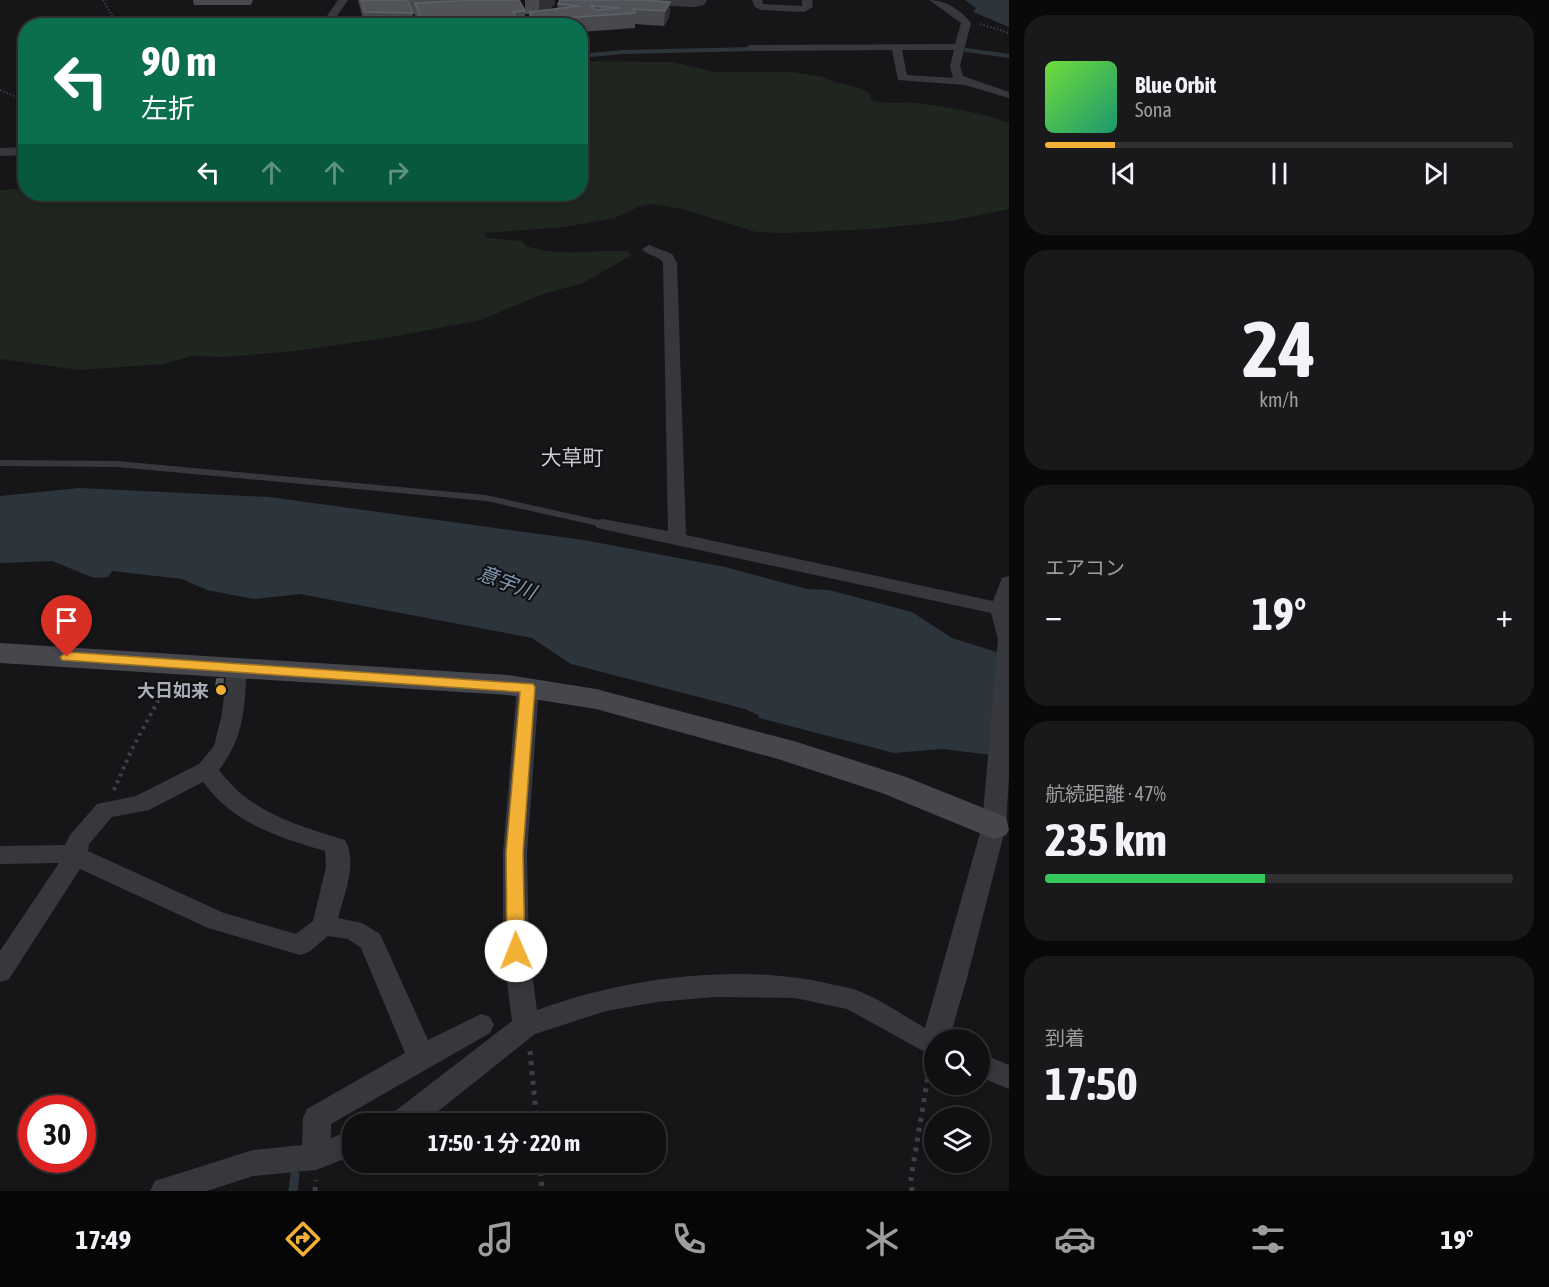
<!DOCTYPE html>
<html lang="ja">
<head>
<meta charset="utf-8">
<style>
  body { margin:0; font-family:"Asap Condensed","Noto Sans JP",sans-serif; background:#19191b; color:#f1f3f6; height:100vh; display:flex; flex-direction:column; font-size:22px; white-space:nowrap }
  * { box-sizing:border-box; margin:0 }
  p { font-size:20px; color:#9c9d9f }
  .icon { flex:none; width:33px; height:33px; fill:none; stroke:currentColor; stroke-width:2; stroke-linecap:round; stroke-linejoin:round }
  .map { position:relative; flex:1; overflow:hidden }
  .panel { display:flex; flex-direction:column; gap:15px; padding:15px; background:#09090a; width:540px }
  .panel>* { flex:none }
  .top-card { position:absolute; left:18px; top:18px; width:570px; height:183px; border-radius:24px; box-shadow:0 3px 9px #0003,0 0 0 2px #303032; background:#0b6e4f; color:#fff; overflow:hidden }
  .fabs { position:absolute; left:924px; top:1029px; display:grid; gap:12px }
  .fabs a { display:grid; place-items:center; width:66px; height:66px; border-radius:50%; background:#101012; box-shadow:0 3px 9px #0003,0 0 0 2px #303032; font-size:30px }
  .speed { position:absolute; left:18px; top:1095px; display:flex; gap:12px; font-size:30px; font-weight:700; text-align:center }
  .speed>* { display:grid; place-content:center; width:78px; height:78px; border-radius:50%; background:#101012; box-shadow:0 3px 9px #0003,0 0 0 2px #303032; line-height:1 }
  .speed .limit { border:9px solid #d22; background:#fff; color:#111 }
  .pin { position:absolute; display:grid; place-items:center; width:51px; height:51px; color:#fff; margin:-62px -26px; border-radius:50% 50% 50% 0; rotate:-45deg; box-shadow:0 0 6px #0007 }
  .pin .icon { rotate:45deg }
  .me { position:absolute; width:66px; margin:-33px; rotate:359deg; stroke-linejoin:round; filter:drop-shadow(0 0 4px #0008) }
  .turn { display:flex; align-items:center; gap:21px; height:126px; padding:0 24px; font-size:27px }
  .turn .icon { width:78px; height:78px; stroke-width:2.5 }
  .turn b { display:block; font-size:42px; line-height:51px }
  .lanes { display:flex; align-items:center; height:57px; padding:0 24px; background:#0003; justify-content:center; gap:30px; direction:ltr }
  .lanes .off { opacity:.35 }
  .big { font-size:45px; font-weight:700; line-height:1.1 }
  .panel .card { flex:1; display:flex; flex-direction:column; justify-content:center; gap:9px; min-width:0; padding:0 21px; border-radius:24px; background:#19191b }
  .panel .dial { align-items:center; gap:0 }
  .dial b { font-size:78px; line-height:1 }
  .song { display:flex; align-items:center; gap:18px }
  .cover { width:72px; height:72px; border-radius:9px; background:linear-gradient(135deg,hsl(100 70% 55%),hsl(160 70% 35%)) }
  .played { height:6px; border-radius:3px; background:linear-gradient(90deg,#f2b134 15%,#303032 15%) }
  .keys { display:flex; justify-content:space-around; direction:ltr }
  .heat { display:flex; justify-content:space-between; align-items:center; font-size:33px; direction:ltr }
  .charge { height:9px; border-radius:4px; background:linear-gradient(90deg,#34c759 47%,#303032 0) }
  .trip { position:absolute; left:342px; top:1113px; width:324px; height:60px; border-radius:24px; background:#101012; box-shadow:0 3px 9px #0003,0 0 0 2px #303032; font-weight:700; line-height:60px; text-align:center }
  .tabs { display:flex; height:96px; justify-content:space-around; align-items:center; background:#060607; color:#9c9d9f }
  .tabs .icon { width:42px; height:42px }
  .tabs .current { color:#f2b134 }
  .tabs b { font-size:27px; color:#f1f3f6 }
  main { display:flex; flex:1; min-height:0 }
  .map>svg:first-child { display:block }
  .green { fill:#1e261f }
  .water { fill:#2c353c }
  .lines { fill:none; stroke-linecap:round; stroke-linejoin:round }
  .stream-far1 { stroke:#2c353c; stroke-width:4 }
  .stream { stroke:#2c353c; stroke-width:9 }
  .path-far2 { stroke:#3d3f44; stroke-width:2; stroke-dasharray:1.5 2; stroke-linecap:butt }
  .path-far1 { stroke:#3d3f44; stroke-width:4; stroke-dasharray:3 4.5; stroke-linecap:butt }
  .path { stroke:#3d3f44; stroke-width:5; stroke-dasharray:4 6; stroke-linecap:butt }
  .lane { fill:#37383d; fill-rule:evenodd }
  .street { fill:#37383d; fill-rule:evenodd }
  .secondary { fill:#45474d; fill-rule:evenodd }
  .wall { fill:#47494d }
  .shaded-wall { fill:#2f3033 }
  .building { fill:#525359; stroke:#5f6168; stroke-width:1.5; fill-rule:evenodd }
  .route { fill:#f2b134; stroke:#9d7322; stroke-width:1.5 }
  .poi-dot { fill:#f2b134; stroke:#111113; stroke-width:2 }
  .labels { text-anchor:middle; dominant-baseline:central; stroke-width:4.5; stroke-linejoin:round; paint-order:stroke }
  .poi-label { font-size:18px; font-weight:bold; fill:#a8adb8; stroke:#111113; text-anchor:end }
  .water-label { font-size:20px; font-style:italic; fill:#7f9bb3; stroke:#111113 }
  .quarter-label { font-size:21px; fill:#c9ccd4; stroke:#111113 }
</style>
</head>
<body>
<main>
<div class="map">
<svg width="1009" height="1191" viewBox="0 0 1009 1191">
  <rect width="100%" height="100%" fill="#161618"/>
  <path class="green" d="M581,61L672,62L716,72H794L822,77L834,82L856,87L871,94L870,100C886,105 901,101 917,103C947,107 981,112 1009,123V209L950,221L873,229L785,233L756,232L682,209L653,204L638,207L615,218L565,227L484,233L488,238L522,241L526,246C565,258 589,249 628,251L632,255L583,283L540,295L481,320L391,337L296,351L223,357L191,356L164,364L79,370L0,359V190L25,188L26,194H580Z"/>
  <g class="water">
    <polygon points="965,0 1009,0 1009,27 973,12 976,8"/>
    <polygon points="80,488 269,497 584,540 725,567 807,589 829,590 912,612 952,638 1009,656 1009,757 942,749 894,753 759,718 758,715 745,709 571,664 532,638 300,594 254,599 207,590 182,579 112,571 108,577 94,578 52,561 0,563 0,496"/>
  </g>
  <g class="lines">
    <g class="stream-far1">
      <polyline points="966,50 1009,56"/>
      <polyline points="580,56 623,52 755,49"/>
    </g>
    <polyline class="stream" points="293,1191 295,1175"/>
    <g class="path-far2">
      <polyline points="103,0 112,16 122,26"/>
      <polyline points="980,24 1009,33"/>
      <polyline points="0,90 26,101"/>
    </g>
    <polyline class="path-far1" points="114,790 131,751 167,684"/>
    <g class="path">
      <polyline points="530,1051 537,1124"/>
      <polyline points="540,1162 542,1191"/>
      <polyline points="315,1191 316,1180"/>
      <polyline points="912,1191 911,1178 930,1064"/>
    </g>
    <polygon class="lane" points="0,460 117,461 486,495 603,521 608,524 603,527 486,501 117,467 0,466"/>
    <g class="street">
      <polygon points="338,0 348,0 330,26 320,26"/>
      <polygon points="641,0 707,0 704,5 695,7 644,5 641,4"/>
      <polygon points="752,0 762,0 763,4 802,6 802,0 812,0 813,7 804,12 761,10 755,7"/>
      <path d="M929,0C946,0 961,10 971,23L960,66L963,76L1009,92V98L965,85L898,80L892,50L750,51L745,48L750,45L955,44L961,23ZM902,50H954L950,66L953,78L907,75Z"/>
      <polygon points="26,147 26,155 0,156 0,148"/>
      <path d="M649,245L672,254L677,263L686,535L993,601L1002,578L1009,576V776L1006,826L967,978L949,1040H934V1057L847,1009L795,998L714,997L657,1002L606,1011L535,1034L422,1124H386L390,1115L512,1021L503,951V853L517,687L521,682L528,680L535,682L539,687L527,853L529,951L537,1010C624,978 735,963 826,983C837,986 850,987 861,992C883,1001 904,1016 925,1028L982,826L998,639L991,613L597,528L594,524L597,520L603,519L668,531L663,263C659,255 647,256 642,249Z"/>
      <path d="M237,660L244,662L247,667C244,709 245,736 219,770C251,813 296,825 345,840C358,862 344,895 338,918L362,923L380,934L428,1040L481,1014L490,1017L494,1025L490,1033L331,1124V1138L352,1130V1156L316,1170L253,1176L207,1191H150L155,1181L253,1150L302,1145L303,1118L307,1109L405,1053L361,948L348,939L328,936L309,952L300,955L208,928L80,869L9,979L0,982V951L59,863L0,864V846L65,845L70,835L97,804L136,796L199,764L214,746L222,714L227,667L230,662ZM203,782C234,824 278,837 325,851L326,867L313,921L296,934L224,913L88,851L89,844L112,817L149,810Z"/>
      <polygon points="980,1053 1009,1065 1009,1089 980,1077"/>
    </g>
    <polygon class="secondary" points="0,643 508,675 596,689 797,742 906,777 1006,817 1009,830 1006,835 994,839 882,793 778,759 596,709 508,695 0,663"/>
  </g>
  <g class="wall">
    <polygon points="193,0 253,0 251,5 194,5"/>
    <polygon points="358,0 519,0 525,11 525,0 555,0 555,4 548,10 557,8 558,4 670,2 669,17 664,26 635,24 635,28 580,32 580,26 528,26 529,14 525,14 525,26 418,26 415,18 415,14 413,14 413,26 365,26"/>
    <polygon points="223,679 225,687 223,693 217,693 216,685"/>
  </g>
  <g class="shaded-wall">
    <polygon points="541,0 555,0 555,4 539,16 539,1"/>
    <polygon points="670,2 669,17 664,26 665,11"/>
    <polygon points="223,679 225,687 223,693 222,685"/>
  </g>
  <g class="building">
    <polygon points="361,0 407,0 413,13 365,12"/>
    <polygon points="457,0 519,0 525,11 513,12 516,17 422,22 415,3 457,1"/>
    <path d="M560,0H643L670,2L665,11L633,9L635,13L535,20L529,12L579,6L558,4ZM591,6L620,8L596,10Z"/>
    <polygon points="217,679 223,679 222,685 216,685"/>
  </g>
  <polygon class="route" points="67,652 533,684 535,687 523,853 525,951 522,956 516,958 510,956 507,951 506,853 520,692 62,660 60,657"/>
  <circle class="poi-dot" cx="221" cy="690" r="6"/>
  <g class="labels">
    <g class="poi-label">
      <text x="209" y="690">大日如来</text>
    </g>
    <g class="water-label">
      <text transform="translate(507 582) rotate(21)">意宇川</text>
    </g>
    <g class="quarter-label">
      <text x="572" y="457">大草町</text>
    </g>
  </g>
</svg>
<div class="fabs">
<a><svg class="icon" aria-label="search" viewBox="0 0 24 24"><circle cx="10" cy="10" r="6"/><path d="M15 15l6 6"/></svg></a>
<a><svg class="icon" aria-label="layers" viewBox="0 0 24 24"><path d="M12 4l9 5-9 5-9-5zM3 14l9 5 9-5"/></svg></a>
</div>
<div class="speed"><div class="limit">30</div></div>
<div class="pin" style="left:67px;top:657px;background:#d93025"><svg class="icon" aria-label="arrive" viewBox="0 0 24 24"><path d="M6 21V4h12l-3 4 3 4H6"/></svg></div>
<svg class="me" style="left:516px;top:951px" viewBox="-20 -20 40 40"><circle r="19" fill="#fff"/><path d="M0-13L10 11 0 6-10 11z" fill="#f2b134"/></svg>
<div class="trip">17:50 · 1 分 · 220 m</div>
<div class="top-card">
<div class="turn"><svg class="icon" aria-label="left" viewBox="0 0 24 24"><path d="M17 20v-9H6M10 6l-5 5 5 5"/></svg><div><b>90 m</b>左折</div></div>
<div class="lanes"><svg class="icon" aria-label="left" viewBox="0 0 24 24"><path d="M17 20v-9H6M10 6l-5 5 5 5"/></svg><svg class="icon off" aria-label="ahead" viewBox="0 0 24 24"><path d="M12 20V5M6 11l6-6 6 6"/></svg><svg class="icon off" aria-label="ahead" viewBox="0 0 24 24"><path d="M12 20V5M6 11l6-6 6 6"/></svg><svg class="icon off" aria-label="right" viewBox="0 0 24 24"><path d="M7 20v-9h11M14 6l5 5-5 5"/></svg></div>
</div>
</div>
<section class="panel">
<div class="card">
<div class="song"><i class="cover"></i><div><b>Blue Orbit</b><p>Sona</p></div></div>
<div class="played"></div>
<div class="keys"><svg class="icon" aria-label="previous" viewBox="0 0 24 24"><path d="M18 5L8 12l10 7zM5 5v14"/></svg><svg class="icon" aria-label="pause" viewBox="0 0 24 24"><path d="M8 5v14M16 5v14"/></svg><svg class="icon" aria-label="next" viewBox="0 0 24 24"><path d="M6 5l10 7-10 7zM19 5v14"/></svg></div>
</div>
<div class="card dial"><b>24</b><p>km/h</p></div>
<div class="card"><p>エアコン</p>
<div class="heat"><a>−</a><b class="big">19°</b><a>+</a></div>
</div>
<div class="card"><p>航続距離 · 47%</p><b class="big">235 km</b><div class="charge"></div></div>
<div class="card"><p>到着</p><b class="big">17:50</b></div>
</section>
</main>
<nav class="tabs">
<b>17:49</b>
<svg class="icon current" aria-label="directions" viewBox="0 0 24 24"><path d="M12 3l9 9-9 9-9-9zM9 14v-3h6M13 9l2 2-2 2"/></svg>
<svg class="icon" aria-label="music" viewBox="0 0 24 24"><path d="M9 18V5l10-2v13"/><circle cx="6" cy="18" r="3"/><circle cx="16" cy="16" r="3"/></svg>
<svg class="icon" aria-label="phone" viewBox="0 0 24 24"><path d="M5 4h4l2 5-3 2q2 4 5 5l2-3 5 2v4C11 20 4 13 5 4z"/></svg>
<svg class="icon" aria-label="climate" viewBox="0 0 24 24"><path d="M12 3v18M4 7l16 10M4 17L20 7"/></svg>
<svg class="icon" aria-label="car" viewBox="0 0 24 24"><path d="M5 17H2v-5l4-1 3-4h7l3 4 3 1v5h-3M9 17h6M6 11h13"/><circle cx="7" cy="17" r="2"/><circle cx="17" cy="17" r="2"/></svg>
<svg class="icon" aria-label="filters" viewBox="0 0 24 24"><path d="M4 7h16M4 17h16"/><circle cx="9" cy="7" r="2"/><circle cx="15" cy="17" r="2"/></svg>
<b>19°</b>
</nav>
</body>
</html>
